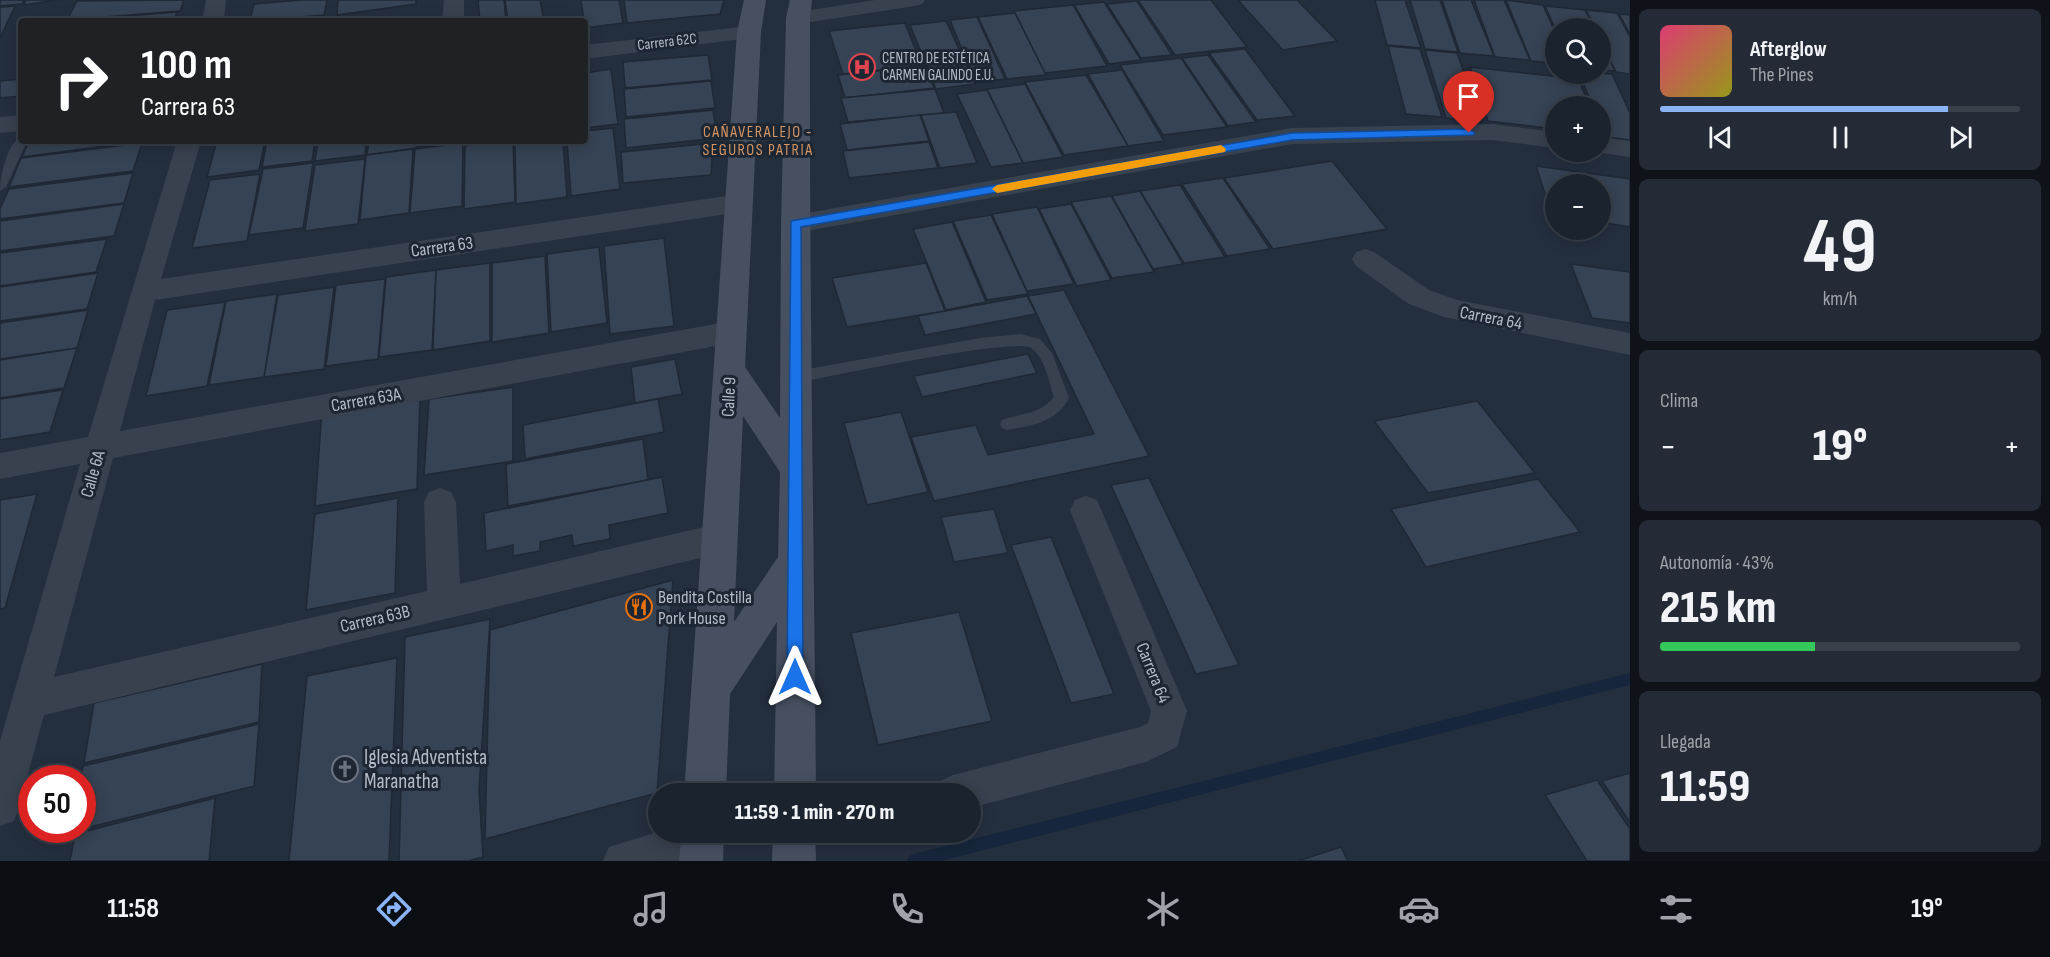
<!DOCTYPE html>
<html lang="es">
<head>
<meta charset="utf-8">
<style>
  body { margin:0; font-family:"Sofia Sans Condensed",sans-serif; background:#242b36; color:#f1f3f6; height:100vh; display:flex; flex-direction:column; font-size:22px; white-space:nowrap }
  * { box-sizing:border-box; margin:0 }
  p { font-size:20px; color:#a0a4aa }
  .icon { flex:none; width:33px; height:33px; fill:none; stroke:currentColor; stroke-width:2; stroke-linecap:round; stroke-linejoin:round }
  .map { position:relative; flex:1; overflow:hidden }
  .panel { display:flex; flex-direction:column; gap:9px; padding:9px; background:#0f1319; width:420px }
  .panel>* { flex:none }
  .hud { position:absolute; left:18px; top:18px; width:570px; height:126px; border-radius:6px; box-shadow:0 3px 15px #0003,0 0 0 2px #39404a; background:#202124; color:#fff; overflow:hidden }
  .tools { position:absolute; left:1545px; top:18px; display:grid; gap:12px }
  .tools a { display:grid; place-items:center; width:66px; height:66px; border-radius:50%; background:#1b232e; box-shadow:0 3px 15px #0003,0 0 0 2px #39404a; font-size:30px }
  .speed { position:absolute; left:18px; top:765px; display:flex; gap:12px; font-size:30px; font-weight:700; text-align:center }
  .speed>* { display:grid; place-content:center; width:78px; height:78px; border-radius:50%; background:#1b232e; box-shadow:0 3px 15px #0003,0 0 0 2px #39404a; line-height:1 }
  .speed .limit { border:9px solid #d22; background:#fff; color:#111 }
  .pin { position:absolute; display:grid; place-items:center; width:51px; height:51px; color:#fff; margin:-62px -26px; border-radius:50% 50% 50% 0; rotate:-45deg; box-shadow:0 0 6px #0007 }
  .pin .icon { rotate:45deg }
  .me { position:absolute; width:66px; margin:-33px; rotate:0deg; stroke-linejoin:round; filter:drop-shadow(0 0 4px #0008) }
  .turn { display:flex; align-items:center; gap:21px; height:126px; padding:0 24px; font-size:27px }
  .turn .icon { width:78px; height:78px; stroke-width:2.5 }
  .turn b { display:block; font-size:42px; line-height:51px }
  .big { font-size:45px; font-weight:800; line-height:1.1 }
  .panel .tile { flex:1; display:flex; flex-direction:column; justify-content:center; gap:9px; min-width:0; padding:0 21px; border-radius:9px; background:#242b36 }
  .panel .dial { align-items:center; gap:0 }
  .dial b { font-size:78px; line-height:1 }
  .song { display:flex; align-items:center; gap:18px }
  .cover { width:72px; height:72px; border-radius:9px; background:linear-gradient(135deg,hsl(340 70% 55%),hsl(60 70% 35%)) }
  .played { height:6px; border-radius:3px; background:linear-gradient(90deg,#8ab4f8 80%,#39404a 80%) }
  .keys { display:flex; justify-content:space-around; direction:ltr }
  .heat { display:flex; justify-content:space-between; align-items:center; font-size:33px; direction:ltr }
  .charge { height:9px; border-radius:4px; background:linear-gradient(90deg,#34c759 43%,#39404a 0) }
  .trip { position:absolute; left:648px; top:783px; width:333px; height:60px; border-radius:30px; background:#1b232e; box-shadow:0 3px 15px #0003,0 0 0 2px #39404a; font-weight:800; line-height:60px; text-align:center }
  .tab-bar { display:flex; height:96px; justify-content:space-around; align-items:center; background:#0b0e12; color:#a0a4aa }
  .tab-bar .icon { width:42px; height:42px }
  .tab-bar .selected { color:#8ab4f8 }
  .tab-bar b { font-size:27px; color:#f1f3f6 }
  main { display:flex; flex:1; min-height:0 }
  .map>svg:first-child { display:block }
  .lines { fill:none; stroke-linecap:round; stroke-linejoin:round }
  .stream { fill:#17263c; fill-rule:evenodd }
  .building { fill:#364354; stroke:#1f2835; stroke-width:1.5 }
  .service { fill:#38414e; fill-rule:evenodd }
  .minor { fill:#38414e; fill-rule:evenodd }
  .secondary { fill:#465061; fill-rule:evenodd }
  .route { fill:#1a73e8; stroke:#114b97; stroke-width:1.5 }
  .slow { fill:#f59e0b }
  .labels { text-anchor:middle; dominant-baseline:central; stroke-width:6; stroke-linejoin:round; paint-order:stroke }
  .far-street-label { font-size:15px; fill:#b4bcc9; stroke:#1d2633 }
  .far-poi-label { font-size:15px; fill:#b4bcc9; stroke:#1d2633; text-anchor:start }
  .far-neighbourhood-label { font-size:16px; letter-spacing:1.5px; fill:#d59563; stroke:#1d2633 }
  .street-label { font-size:18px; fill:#b4bcc9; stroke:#1d2633 }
  .poi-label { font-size:18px; fill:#b4bcc9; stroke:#1d2633; text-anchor:start }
  .near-poi-label { font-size:21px; fill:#b4bcc9; stroke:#1d2633; text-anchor:start }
</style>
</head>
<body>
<main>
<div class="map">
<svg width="1630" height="861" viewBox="0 0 1630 861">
  <rect width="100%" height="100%" fill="#242f3e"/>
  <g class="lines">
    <polygon class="stream" points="1630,673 1630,685 941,861 907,861 909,856 914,854"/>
  </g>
  <g class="building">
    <polygon points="0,0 24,0 22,4 0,6"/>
    <polygon points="26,0 57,0 24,5"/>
    <polygon points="184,0 180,11 67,20 77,1"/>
    <polygon points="303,0 327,0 324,15 250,21 254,4"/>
    <polygon points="338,0 416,0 416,4 337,15"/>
    <polygon points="478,0 504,0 506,21 480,21"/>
    <polygon points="505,0 540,0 544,21 508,21"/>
    <polygon points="581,0 619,0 623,23 585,28"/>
    <polygon points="624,0 724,0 720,14 627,23"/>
    <polygon points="1138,0 1211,0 1247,47 1175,55"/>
    <polygon points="1238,0 1297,0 1337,41 1283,50"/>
    <polygon points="1375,0 1405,0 1421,48 1387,45"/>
    <polygon points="1410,0 1440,0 1458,52 1425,49"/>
    <polygon points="1442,0 1471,0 1494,56 1460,53"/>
    <polygon points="1474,0 1504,0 1530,60 1495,57"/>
    <polygon points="1506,0 1543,5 1556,34 1556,63 1531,61"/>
    <polygon points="1137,1 1172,55 1141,58 1107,4"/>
    <polygon points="1104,2 1141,60 1109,64 1074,5"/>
    <polygon points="1073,5 1107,66 1045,73 1014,11"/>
    <polygon points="15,6 0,38 0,7"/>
    <polygon points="1545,6 1585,10 1595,28 1556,30"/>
    <polygon points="1586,10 1617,13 1630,37 1630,74 1616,72 1600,40 1600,28 1595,28"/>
    <polygon points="177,12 174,21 67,21"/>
    <polygon points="1015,13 1046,75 1007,79 978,17"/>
    <polygon points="1619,14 1630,15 1630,34"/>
    <polygon points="977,17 1005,79 975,82 950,20"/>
    <polygon points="946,21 975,84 936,89 910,25"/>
    <polygon points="905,23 922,66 843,74 829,31"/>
    <polygon points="1600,41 1615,71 1600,70"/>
    <polygon points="1388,46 1420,49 1442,117 1406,114"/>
    <polygon points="1245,49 1295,116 1257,120 1209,53"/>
    <polygon points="1425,50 1457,53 1482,122 1446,118"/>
    <polygon points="708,55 712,80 625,88 623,62"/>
    <polygon points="1208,55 1256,122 1228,126 1182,58"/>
    <polygon points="1181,58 1227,127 1163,135 1120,65"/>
    <polygon points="925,66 934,88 845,98 838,75"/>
    <polygon points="1470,67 1578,79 1590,106 1556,106 1556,129 1488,121"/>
    <polygon points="611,69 618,124 585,128 585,73"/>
    <polygon points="1122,70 1164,141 1128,146 1088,74"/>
    <polygon points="1600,73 1612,74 1630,113 1630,140 1606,137 1600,124 1600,106 1593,106 1579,74"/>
    <polygon points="1086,75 1128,146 1064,155 1025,82"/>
    <polygon points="21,79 21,96 0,98 0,81"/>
    <polygon points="711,81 715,108 626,117 624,89"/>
    <polygon points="1025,84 1063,157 1023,163 987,89"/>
    <polygon points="935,89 944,113 848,122 841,98"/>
    <polygon points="987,90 1023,163 991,167 957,94"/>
    <polygon points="713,110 717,138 626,148 624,119"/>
    <polygon points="956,112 977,163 940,168 921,115"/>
    <polygon points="920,115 929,141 847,150 840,124"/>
    <polygon points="613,128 620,189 571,196 567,141 585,141 585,131"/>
    <polygon points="29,141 143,141 22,157"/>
    <polygon points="217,141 265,141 259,170 207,177"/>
    <polygon points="267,141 315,141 312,161 262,167"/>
    <polygon points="318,141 366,141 365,155 315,161"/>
    <polygon points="369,141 417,141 416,148 367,155"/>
    <polygon points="420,141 469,141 420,147"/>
    <polygon points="502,141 513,141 515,202 464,209 465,146"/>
    <polygon points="515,141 563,141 567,197 516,204"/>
    <polygon points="929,142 938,168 849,178 843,151"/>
    <polygon points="142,143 133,171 9,187 21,158"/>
    <polygon points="463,143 462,206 410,213 415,149"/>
    <polygon points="713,143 711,175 623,183 621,152"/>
    <polygon points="413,149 409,213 360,220 366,155"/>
    <polygon points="365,159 358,224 305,231 315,165"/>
    <polygon points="1332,161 1387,229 1273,249 1224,178"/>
    <polygon points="313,163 303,228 249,235 263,169"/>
    <polygon points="1536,166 1630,179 1630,227 1600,222 1600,184 1556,184 1556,216 1552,215"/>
    <polygon points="133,173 124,203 0,219 0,209 9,189"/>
    <polygon points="260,174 247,241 192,248 210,180"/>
    <polygon points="1223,178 1270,249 1227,256 1182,184"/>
    <polygon points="1180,185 1225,257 1184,263 1140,191"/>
    <polygon points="1140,191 1183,264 1153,269 1112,196"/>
    <polygon points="1111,196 1154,272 1112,278 1071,202"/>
    <polygon points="124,204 114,236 0,251 0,221"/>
    <polygon points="1071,204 1111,280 1077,286 1039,209"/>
    <polygon points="1037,207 1074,284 1027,291 992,214"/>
    <polygon points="991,215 1028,294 987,300 953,221"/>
    <polygon points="952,222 986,302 946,310 913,229"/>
    <polygon points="664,238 674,326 610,334 604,246"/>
    <polygon points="107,239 96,272 0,286 0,253"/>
    <polygon points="599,247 607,323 551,332 547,254"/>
    <polygon points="545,256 549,333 492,342 492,263"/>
    <polygon points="490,263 490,341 433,350 436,270"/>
    <polygon points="926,263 945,311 847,327 832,278"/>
    <polygon points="1571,264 1630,272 1630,323 1592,318"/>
    <polygon points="436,270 432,350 379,357 386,277"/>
    <polygon points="98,273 87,309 0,321 0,287"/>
    <polygon points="385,279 378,359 326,366 336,285"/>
    <polygon points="334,287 324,369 264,377 278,295"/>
    <polygon points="1064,290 1149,456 934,501 911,437 976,425 988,455 1094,434 1028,296"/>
    <polygon points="277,294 264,377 209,385 226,301"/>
    <polygon points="1027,296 1036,314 925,335 918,316"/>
    <polygon points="225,302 207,386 146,396 167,310"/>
    <polygon points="88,310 77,348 0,359 0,323"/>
    <polygon points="77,348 64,388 0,398 0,360"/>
    <polygon points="1028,354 1037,373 922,397 914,376"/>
    <polygon points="675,359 682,394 635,403 631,367"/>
    <polygon points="513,387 513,461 424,475 429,399"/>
    <polygon points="63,390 50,432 0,440 0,399"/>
    <polygon points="420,399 417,489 315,506 322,410"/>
    <polygon points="658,399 664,432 525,459 523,425"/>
    <polygon points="1477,401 1535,473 1428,493 1374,421"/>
    <polygon points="901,412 928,492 867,505 844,423"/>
    <polygon points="643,439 648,480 508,506 506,464"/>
    <polygon points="662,477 668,513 609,525 610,539 573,546 572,535 540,542 540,551 513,556 513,545 486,551 484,513"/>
    <polygon points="1149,478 1239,665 1196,674 1111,485"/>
    <polygon points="1538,479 1580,532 1426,567 1391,509"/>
    <polygon points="37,494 5,608 0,609 0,500"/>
    <polygon points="398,498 395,593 306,610 315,514"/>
    <polygon points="994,509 1008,553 954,562 941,517"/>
    <polygon points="1051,537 1114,694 1071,703 1011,545"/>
    <polygon points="673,580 657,793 485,839 490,630"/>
    <polygon points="959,612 992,721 878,745 851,633"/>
    <polygon points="490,619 479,790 483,857 468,861 399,861 405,637"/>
    <polygon points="397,658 389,861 289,861 307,676"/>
    <polygon points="262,664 259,722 84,763 94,703"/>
    <polygon points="259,724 254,786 82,829 81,778 83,766"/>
    <polygon points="1630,773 1630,822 1602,781"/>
    <polygon points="1597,780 1630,829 1630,861 1587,861 1545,795"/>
    <polygon points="215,798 209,861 70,861 75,834"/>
    <polygon points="1341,847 1348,861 1298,861"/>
  </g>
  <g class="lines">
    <g class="service">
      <path d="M21,137V141H27L6,187L0,191C0,177 7,143 21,137Z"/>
      <path d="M1021,334L1040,339L1052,353L1069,398C1057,422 1031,426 1007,430L1002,428L1000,424L1002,420C1021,413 1040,415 1054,397C1049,381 1045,358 1031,348C1017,337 827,377 797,383L792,381L790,377L792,373L797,371L980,338Z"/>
    </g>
    <g class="minor">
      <polygon points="206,0 226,0 224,21 202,21"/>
      <polygon points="444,0 464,0 464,21 442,21"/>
      <polygon points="875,0 925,0 922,4 915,6 798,24 791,22 788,18 791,14 798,12"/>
      <polygon points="749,26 757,27 760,32 757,37 585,59 585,45"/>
      <polygon points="21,115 21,131 0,133 0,117"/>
      <polygon points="1492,124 1556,132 1556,148 1492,140 1292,144 795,233 786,230 782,224 786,218 795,215 1292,128"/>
      <polygon points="1600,137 1630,141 1630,157 1595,152 1600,152"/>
      <polygon points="177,141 201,141 161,279 740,194 749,197 753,203 749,209 740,212 155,300 120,431 732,321 742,324 746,332 742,340 732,343 113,458 54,677 427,591 424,502 429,492 440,488 451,492 456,502 460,584 721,523 732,528 737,538 732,548 721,553 44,715 19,807 14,821 0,826 0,741 80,464 0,479 0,453 88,437"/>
      <polygon points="1365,249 1374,252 1429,290 1457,300 1630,333 1630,355 1444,317 1409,304 1356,266 1352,259 1356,252"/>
      <polygon points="1086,496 1097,500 1187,711 1177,747 1146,762 970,808 970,794 934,794 940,781 953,775 1140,727 1148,723 1151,711 1070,510 1075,500"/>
      <polygon points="658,832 720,832 722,839 717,853 694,861 603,861 609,847"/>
    </g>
    <g class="secondary">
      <path d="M744,0H766L761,32L745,367L780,418L781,224L786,18L790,0H812L810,18C809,277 814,535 816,794H774L777,622L730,694L726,794H684L737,32ZM743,416L780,472L778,557L734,622Z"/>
      <polygon points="682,832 724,832 723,861 679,861"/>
      <polygon points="773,832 815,832 816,861 772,861"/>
    </g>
  </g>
  <polygon class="route" points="1469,129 1475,133 1473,135 1292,140 801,227 803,677 801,683 795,685 789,683 787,677 791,221 1292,133"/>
  <polygon class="slow" points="1221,145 1226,149 1225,152 997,193 992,189 997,185"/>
  <defs>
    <symbol id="hospital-ring" viewBox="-11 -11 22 22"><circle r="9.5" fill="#1d2633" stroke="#e0444e" stroke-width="1.5"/><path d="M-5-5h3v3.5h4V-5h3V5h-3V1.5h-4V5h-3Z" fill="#e0444e"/></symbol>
    <symbol id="restaurant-ring" viewBox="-11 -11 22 22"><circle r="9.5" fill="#1d2633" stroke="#e8710a" stroke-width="1.5"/><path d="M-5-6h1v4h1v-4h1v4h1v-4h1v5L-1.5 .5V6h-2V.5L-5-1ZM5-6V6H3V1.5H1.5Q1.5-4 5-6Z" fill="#e8710a"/></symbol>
    <symbol id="church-ring" viewBox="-11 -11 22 22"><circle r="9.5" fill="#1d2633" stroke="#6b7280" stroke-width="1.5"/><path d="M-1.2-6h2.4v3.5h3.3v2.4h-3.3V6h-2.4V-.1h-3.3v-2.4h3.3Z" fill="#6b7280"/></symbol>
  </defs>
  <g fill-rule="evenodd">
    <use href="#hospital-ring" x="847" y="52" width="30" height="30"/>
    <use href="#restaurant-ring" x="624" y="592" width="30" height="30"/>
    <use href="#church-ring" x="330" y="754" width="30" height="30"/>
  </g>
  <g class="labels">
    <g class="far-street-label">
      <text transform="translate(667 42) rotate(-7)">Carrera 62C</text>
    </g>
    <g class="far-poi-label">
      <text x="882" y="58">CENTRO DE ESTÉTICA<tspan x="882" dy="17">CARMEN GALINDO E.U.</tspan></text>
    </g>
    <g class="far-neighbourhood-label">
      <text x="758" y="132">CAÑAVERALEJO -<tspan x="758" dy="18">SEGUROS PATRIA</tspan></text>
    </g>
    <g class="street-label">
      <text transform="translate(442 247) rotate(-8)">Carrera 63</text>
      <text transform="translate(1491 318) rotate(11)">Carrera 64</text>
      <text transform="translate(729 397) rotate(-87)">Calle 9</text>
      <text transform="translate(366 400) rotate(-10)">Carrera 63A</text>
      <text transform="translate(93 474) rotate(-74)">Calle 6A</text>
      <text transform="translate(375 619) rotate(-13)">Carrera 63B</text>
      <text transform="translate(1153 673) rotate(68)">Carrera 64</text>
    </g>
    <g class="poi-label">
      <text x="658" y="597">Bendita Costilla<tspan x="658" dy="21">Pork House</tspan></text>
    </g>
    <g class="near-poi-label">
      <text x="364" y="757">Iglesia Adventista<tspan x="364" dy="24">Maranatha</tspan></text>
    </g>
  </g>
</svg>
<div class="tools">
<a><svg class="icon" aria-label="search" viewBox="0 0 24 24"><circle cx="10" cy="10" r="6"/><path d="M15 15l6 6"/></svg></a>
<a>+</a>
<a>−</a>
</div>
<div class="speed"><div class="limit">50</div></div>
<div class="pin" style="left:1469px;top:133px;background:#d93025"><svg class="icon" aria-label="arrive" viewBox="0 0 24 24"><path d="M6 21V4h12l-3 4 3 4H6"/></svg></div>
<svg class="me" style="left:795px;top:677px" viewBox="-20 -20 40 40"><path d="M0-17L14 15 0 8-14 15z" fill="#1a73e8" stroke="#fff" stroke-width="4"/></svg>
<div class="trip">11:59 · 1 min · 270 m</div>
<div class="hud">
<div class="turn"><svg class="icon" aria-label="right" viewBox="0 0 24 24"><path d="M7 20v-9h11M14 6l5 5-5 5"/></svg><div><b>100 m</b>Carrera 63</div></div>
</div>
</div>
<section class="panel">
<div class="tile">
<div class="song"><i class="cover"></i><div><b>Afterglow</b><p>The Pines</p></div></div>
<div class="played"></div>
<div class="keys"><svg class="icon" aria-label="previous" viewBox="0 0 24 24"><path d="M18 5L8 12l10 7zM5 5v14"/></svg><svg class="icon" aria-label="pause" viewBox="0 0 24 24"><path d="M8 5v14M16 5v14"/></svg><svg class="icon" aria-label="next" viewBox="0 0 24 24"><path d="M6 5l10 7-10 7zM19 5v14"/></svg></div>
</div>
<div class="tile dial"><b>49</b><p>km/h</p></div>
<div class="tile"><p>Clima</p>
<div class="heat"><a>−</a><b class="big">19°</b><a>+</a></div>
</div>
<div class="tile"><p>Autonomía · 43%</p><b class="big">215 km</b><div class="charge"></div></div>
<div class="tile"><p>Llegada</p><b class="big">11:59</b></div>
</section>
</main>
<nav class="tab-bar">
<b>11:58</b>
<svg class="icon selected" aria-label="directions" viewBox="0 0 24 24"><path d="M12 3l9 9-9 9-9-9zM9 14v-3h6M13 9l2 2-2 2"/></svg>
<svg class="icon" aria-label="music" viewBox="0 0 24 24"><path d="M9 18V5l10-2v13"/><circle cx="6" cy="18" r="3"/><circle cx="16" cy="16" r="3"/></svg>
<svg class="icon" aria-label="phone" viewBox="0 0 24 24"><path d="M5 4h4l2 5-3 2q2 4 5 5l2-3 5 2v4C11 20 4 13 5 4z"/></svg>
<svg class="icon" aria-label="climate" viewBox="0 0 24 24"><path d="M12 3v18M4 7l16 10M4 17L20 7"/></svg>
<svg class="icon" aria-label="car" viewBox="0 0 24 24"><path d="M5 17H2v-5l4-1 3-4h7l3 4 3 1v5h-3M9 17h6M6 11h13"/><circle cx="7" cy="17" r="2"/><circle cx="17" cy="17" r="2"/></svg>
<svg class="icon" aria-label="filters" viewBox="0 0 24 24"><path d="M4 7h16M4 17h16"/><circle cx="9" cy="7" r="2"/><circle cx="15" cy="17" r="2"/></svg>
<b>19°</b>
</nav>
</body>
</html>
